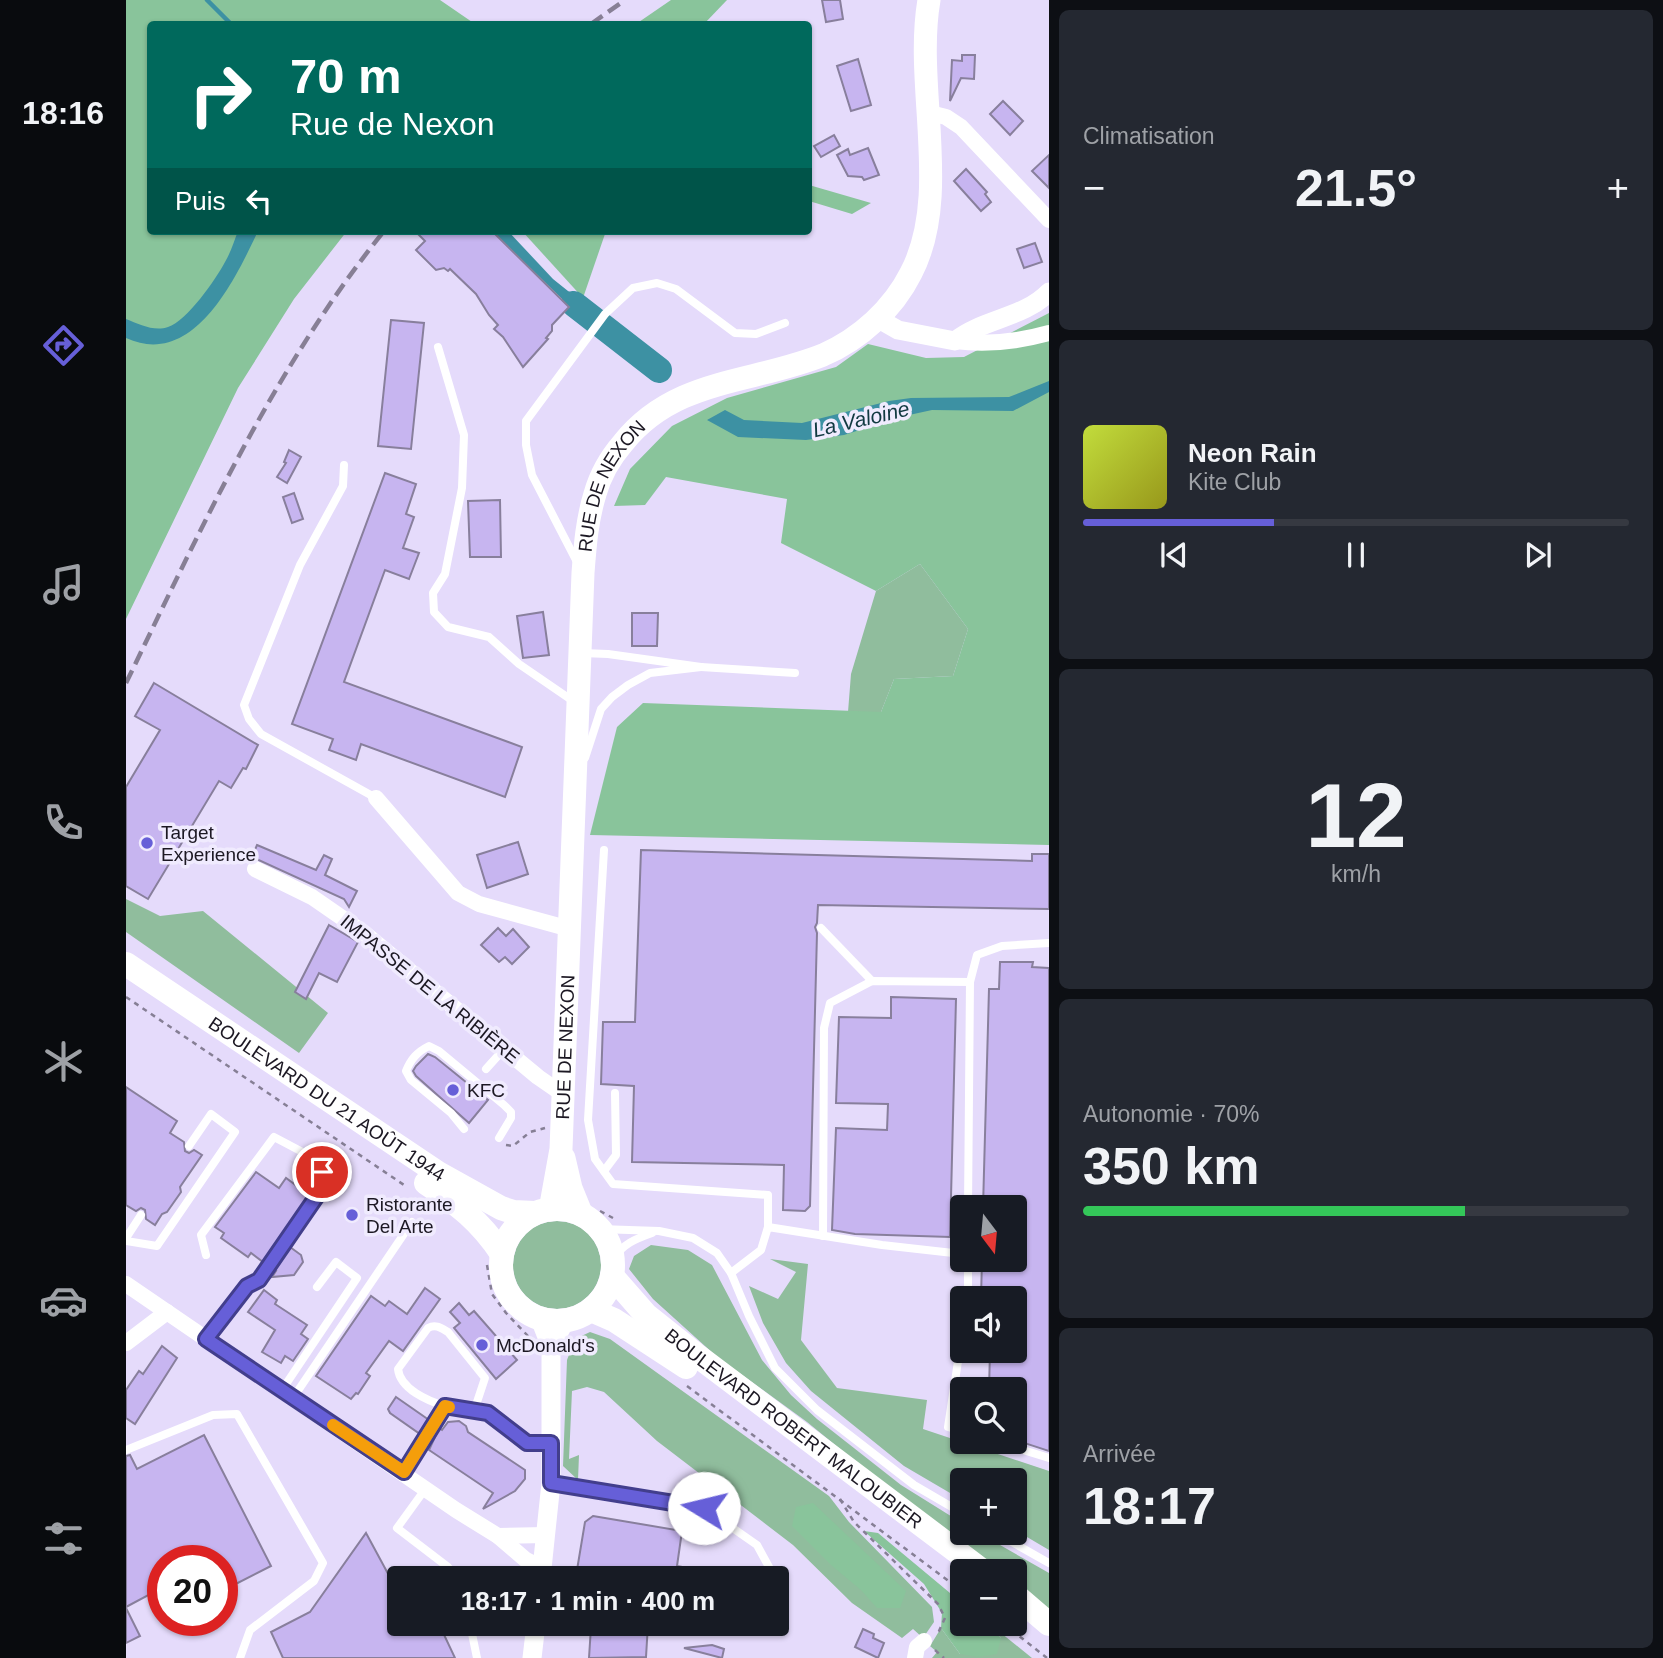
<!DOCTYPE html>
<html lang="fr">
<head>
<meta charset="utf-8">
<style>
  body { margin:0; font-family:Helvetica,sans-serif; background:#242831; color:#f1f3f6; height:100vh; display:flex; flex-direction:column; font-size:26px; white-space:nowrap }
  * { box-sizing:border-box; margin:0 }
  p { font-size:23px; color:#9ea1a6 }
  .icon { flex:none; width:38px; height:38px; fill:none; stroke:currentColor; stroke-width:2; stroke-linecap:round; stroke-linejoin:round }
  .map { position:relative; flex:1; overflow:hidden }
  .drawer { display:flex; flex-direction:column; gap:10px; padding:10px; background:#0d0f14; width:614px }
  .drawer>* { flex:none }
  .guide { position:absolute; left:21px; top:21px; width:665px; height:214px; border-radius:7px; box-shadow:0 2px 5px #0004; background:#00695c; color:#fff; overflow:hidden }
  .needle { width:46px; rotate:164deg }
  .tools { position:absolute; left:824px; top:1195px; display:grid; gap:14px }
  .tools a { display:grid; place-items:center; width:77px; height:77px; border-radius:7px; background:#171b24; box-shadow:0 2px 5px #0004; font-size:35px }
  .speed { position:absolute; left:21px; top:1545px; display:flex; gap:14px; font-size:35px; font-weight:700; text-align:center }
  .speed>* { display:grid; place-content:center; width:91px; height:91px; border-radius:50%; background:#171b24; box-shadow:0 2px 5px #0004; line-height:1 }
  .speed .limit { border:10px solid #d22; background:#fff; color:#111 }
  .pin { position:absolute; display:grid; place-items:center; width:60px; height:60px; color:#fff; margin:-30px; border:4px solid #fff; border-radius:50%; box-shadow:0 2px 7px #0007 }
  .me { position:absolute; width:77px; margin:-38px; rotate:279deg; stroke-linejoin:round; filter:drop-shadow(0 0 5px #0008) }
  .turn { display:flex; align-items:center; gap:24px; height:147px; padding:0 28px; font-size:32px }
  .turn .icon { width:91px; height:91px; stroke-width:2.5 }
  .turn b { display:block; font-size:49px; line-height:60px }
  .then { display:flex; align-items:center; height:66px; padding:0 28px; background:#0003; gap:14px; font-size:26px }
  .big { font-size:52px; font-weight:800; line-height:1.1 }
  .drawer .widget { flex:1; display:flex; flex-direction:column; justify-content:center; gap:10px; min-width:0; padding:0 24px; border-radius:10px; background:#242831 }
  .drawer .dial { align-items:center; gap:0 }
  .dial b { font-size:91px; line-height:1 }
  .song { display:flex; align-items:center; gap:21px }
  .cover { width:84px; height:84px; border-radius:10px; background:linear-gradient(135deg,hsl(70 70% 55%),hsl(60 70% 35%)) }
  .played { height:7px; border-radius:4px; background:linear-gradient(90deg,#665fd8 35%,#363941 35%) }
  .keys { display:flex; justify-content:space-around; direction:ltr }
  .heat { display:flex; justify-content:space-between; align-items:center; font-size:38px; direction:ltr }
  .charge { height:10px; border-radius:5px; background:linear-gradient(90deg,#34c759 70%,#363941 0) }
  .trip { position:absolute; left:261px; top:1566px; width:402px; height:70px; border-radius:7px; background:#171b24; box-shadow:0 2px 5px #0004; font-weight:800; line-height:70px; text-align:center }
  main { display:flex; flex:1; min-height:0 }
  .tabs { display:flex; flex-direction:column; width:126px; justify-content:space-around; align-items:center; background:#090b0e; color:#9ea1a6 }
  .tabs .icon { width:49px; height:49px }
  .tabs .active { color:#665fd8 }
  .tabs b { font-size:32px; color:#f1f3f6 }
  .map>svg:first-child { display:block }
  .green { fill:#90bd9d }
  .forest { fill:#89c49b }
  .water { fill:#3d91a3 }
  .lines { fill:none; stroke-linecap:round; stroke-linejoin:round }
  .stream { stroke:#3d91a3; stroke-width:4.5 }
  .river { stroke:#3d91a3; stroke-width:26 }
  .building { fill:#c7b5f0; stroke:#887f9c; stroke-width:2 }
  .path { stroke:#867f95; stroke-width:2.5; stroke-dasharray:5 5; stroke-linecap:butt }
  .service { stroke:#fff; stroke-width:8 }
  .minor { stroke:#fff; stroke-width:16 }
  .tertiary { stroke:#fff; stroke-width:19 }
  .secondary { stroke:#fff; stroke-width:23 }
  .primary { stroke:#fff; stroke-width:24 }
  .rail { stroke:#877f95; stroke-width:4.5; stroke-dasharray:14 7; stroke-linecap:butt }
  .route-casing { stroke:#423e8c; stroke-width:18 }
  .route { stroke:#665fd8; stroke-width:12 }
  .slow { stroke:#f59e0b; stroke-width:12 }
  .poi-dot { fill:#665fd8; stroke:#f0ebfe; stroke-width:2.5 }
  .labels { text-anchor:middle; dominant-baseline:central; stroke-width:7; stroke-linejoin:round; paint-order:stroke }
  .street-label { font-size:19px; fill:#1c1823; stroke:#f0ebfe }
  .poi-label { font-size:19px; fill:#1c1823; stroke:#f0ebfe; text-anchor:start }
  .water-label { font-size:21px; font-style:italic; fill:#113941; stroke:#f0ebfe }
</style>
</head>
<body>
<main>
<nav class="tabs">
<b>18:16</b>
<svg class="icon active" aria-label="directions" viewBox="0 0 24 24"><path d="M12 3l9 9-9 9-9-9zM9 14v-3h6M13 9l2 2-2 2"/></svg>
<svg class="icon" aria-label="music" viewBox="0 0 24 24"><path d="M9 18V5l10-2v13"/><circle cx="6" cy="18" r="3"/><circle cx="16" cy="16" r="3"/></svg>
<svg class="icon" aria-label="phone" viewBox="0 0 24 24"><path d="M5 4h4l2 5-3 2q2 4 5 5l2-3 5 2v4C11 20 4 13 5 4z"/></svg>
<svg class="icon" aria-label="climate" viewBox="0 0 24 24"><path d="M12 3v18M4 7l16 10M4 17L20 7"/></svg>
<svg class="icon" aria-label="car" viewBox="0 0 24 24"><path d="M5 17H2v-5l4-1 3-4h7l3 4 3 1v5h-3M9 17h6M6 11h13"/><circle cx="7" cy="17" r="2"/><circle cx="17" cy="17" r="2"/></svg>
<svg class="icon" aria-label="filters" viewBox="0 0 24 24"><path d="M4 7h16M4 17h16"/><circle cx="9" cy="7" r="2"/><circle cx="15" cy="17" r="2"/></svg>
</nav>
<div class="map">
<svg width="923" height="1658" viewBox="0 0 923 1658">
  <rect width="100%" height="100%" fill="#e5dbfb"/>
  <g class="green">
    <polygon points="794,564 842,629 827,676 768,679 755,712 722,712 725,674 750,591"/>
    <polygon points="0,899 34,916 77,911 202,1013 173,1053 0,932"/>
    <circle cx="431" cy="1265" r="44"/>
    <polygon points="525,1245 562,1250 586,1265 636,1360 665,1395 691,1419 775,1485 836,1523 836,1533 853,1533 923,1573 923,1613 889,1585 889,1572 870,1571 784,1506 681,1422 590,1356 527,1299 503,1269 508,1256"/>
    <polygon points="644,1259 682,1264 675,1340 711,1388 801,1400 797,1429 923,1471 923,1550 889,1530 889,1480 836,1480 836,1500 778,1466 685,1391 660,1363 637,1323 623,1286 652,1299 670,1272"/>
    <polygon points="464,1332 484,1339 703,1496 723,1522 806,1607 808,1622 797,1638 787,1629 776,1638 726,1603 667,1545 531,1441 478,1392 461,1387 446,1391 443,1459 453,1455 452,1480 437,1466 441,1360 449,1339"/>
    <polygon points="859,1624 864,1624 906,1658 806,1658 811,1652 804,1646 815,1628 834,1654 875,1638"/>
  </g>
  <g class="forest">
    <polygon points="0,0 314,0 349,24 24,24 24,231 221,231 168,299 112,388 0,619"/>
    <polygon points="545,0 601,0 578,24 510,24"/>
    <polygon points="682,185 683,185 745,203 726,214 683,201"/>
    <polygon points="396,231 480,231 457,298"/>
    <polygon points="923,313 923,845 464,835 491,727 517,703 755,712 768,679 827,676 842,629 794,564 750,591 655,543 661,499 540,477 519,505 488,506 504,469 546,426 601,398 710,367 742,344 800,358 838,357"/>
    <polygon points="687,1503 780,1591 774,1608 751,1608 735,1590 705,1565 666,1526 670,1507"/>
    <polygon points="738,1531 752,1533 836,1603 836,1624 859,1624 875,1638 871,1654 852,1657 834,1654 815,1628 816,1613 798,1584"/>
  </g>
  <g class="water">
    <path d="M112,231H132C109,280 67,369 0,338V319C13,324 28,332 42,327C61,321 90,279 99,262C105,252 108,241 112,231Z"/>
    <polygon points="366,231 382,231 427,279 442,291 457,298 474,320 467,329"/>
    <polygon points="923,381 923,392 887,411 806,410 774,417 718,435 680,440 612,437 581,420 599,410 618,420 676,423 763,401 785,398 883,397"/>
  </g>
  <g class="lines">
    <polyline class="stream" points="81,0 105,24"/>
    <polyline class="river" points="448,304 533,370"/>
  </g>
  <g class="building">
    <polygon points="696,0 714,0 717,19 700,22"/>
    <polygon points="836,55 849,55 848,79 835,78 824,101 826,60 836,61"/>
    <polygon points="732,59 745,105 725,111 711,66"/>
    <polygon points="877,101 897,121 884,135 864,114"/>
    <polygon points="708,135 714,146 695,157 688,146"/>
    <polygon points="742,148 753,175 738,180 736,177 722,176 711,155 722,149 724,155"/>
    <polygon points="923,155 923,188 906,171"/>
    <polygon points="840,169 861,192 859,194 865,202 855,211 828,181"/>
    <polygon points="289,231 366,231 443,307 426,325 426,331 420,338 422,339 397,367 377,337 368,329 372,325 363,315 350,294 324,269 322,271 318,268 310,270 290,250 299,241"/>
    <polygon points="909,243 916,262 898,268 891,249"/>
    <polygon points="265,320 298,323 285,449 252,446"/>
    <polygon points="163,450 175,457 161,483 151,477 160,463 158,462"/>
    <polygon points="259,473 290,484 280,514 288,517 277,548 293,553 283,579 259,570 218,682 396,747 379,797 235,744 230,760 203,750 207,739 166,724"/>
    <polygon points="168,493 177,519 166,523 157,497"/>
    <polygon points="374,500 375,557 344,557 342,501"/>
    <polygon points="417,612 423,655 397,658 391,616"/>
    <polygon points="506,613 532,613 531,646 506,646"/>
    <polygon points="28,683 132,745 120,769 117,768 105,788 93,781 22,899 0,886 0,787 34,730 9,716"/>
    <polygon points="392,842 402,874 361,888 351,855"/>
    <polygon points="131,845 190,870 198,855 206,859 199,875 231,891 223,907 218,899 126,857"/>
    <polygon points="515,850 906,861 906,854 923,854 923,909 692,905 691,923 689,927 691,933 684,1206 679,1211 657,1210 658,1165 506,1162 508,1086 475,1084 477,1022 509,1022"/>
    <polygon points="203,925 232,942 211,982 193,973 180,999 169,992"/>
    <polygon points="372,928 380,936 387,929 403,947 386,964 379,957 373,962 355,945"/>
    <polygon points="874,962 907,962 906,967 923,968 923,1451 889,1440 889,1390 863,1390 864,1351 889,1351 889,1298 855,1298 856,1260 889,1260 889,1208 857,1208 863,989 873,989"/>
    <polygon points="765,997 830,999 824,1237 729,1234 706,1230 710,1128 761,1130 762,1104 710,1103 713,1017 765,1018"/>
    <polygon points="302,1054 309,1057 362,1100 343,1123 290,1076 287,1071 290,1066"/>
    <polygon points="0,1087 51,1121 44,1133 58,1142 59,1151 63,1153 68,1150 76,1155 54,1187 55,1192 41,1212 36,1214 29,1225 20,1219 19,1210 15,1208 10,1211 0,1205"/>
    <polygon points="130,1172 153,1188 160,1178 183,1195 137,1262 125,1253 122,1257 95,1238 98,1233 89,1227"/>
    <polygon points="164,1247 175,1255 177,1262 168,1275 146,1277 150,1271 148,1270"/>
    <polygon points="299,1288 314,1299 277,1351 263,1341 240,1373 244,1376 232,1394 230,1393 225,1399 190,1376 245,1296 259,1306 263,1301 281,1314"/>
    <polygon points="138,1290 151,1300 149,1304 181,1325 175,1334 182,1339 167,1361 159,1356 155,1363 136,1352 149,1330 122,1312"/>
    <polygon points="333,1303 343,1315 348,1311 391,1360 370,1379 328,1328 334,1323 324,1312"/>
    <polygon points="36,1346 51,1358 9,1424 0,1418 0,1390 13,1371 17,1374"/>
    <polygon points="270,1397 303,1420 294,1434 264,1413 262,1409"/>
    <polygon points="333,1421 340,1426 342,1432 399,1470 399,1479 389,1491 357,1509 367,1493 303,1450 313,1428 316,1430 322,1422"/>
    <polygon points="78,1435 145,1566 96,1591 96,1561 37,1561 37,1613 26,1593 0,1607 0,1456 4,1455 11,1469"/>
    <polygon points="467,1516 556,1531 551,1566 562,1568 561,1578 516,1578 451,1570 459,1522"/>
    <polygon points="240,1533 273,1594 273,1624 313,1624 329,1658 157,1658 145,1632 184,1612"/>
    <polygon points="0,1608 14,1636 0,1643"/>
    <polygon points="484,1624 522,1624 520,1657 463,1658 465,1627 483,1629"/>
    <polygon points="737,1629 748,1634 747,1638 758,1643 752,1658 729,1647"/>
    <polygon points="586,1645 598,1649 596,1658 558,1648"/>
  </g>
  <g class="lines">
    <g class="path">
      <polyline points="0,997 281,1187"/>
      <polyline points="380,1145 387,1146 404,1132 419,1128"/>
      <polyline points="474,1211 487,1218"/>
      <polyline points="361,1265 366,1294 380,1313 402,1336"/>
      <polyline points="561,1386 836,1591"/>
      <polyline points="714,1499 728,1522 812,1604 819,1618 813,1631 809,1634"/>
      <polyline points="878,1624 921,1658"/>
      <polyline points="809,1650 818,1658"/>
    </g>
    <g class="service">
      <polyline points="312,347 338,435 336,488 319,574 307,593 308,612 322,627 363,637 393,664 447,701"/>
      <polyline points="218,465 217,486 174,565 118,705 123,719 135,734 250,798"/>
      <polyline points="451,562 406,475 400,445 400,421 479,314 507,288 531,283 550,289 609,333 630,334 659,323"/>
      <polyline points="456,653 482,654 575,667 524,673 502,685 486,697 475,709 459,758"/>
      <polyline points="575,667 669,673"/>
      <polyline points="478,850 462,1120 469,1159 487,1184 642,1195 642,1227"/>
      <polyline points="695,928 746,981"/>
      <polyline points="844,982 851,955 876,946 923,943"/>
      <polyline points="360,1069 378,1049"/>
      <path d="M338,1129L325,1113L285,1080L280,1071C285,1059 291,1052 303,1046L313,1051L378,1105L385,1112V1118L373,1138"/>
      <polyline points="478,1171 490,1155 489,1093"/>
      <polyline points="473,1229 533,1231 567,1238 591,1253 605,1273 623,1316 649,1368 691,1410 788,1485 836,1513"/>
      <polyline points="697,1236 698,1028 704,1003 746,981 844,982 842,1208"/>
      <polyline points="0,1238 15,1215"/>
      <polyline points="0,1241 31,1246 109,1132 85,1114 63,1146"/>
      <polyline points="80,1255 75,1235 148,1137 184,1156 196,1173 195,1190 133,1280 121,1286 80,1339"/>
      <path d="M487,1259C497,1244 509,1239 526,1233"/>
      <polyline points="842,1260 842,1298"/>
      <polyline points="605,1273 635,1250 642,1227 756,1245 836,1254"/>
      <polyline points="836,1335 822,1427 836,1431"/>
      <polyline points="156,1390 231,1278 210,1262 191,1287"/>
      <polyline points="167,1398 286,1222"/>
      <path d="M319,1406C302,1401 274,1389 272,1369L302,1328C310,1324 315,1328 322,1332L359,1378L348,1411"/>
      <polyline points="871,1442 923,1458"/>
      <polyline points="0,1450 87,1415 111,1414 197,1563 188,1581 124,1630 114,1658"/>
      <polyline points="278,1472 319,1406 362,1413 401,1443 425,1443"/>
      <polyline points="425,1483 578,1508 631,1545 649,1578"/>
      <polyline points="300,1488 271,1528 322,1567 331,1578"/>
      <polyline points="870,1533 923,1563"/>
      <polyline points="651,1582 656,1591"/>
      <polyline points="344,1624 351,1658"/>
    </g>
    <g class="minor">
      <polyline points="800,112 820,117 835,127 923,220"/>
      <path d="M829,341C861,345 891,342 923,333"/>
      <polyline points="250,798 332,893 353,904 444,929"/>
      <polyline points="129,869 186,897 238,933 412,1077 438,1095"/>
      <polyline points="0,1284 330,1510 372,1536 400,1560 416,1568"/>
      <polyline points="0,1343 41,1312"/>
      <polyline points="372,1536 420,1535"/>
      <polyline points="789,1658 791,1647 798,1641"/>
    </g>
    <g class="tertiary">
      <path d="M751,318L772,330L829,341C856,319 898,318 923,292"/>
      <polyline points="414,1319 425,1347 425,1483 415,1578"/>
      <polyline points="425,1347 439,1321"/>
      <polyline points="406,1658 410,1624"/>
    </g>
    <g class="secondary">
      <polyline points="438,1158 445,1188 456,1215"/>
      <path id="s1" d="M424,1210L435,1149L457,573C459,546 461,520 469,494C474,476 484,458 497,443C549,378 625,384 697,355C734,339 767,309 785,273C826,195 788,86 803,0"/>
    </g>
    <g class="primary">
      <path id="s2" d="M0,964L312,1173L375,1208L387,1212L409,1213"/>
      <path d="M300,1183C333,1205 354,1221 376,1254"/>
      <circle cx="431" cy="1265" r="56"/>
      <path id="s3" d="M486,1276L520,1315L569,1354L858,1572"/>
      <polyline points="465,1310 488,1320 560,1367"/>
      <polyline points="889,1595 923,1624"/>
    </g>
    <g class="rail">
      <polyline points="465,24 499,0"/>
      <path d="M0,683C76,527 149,366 258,231"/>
    </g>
  </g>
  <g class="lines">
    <defs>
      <polyline id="route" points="196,1172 195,1190 133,1280 121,1286 80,1339 278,1472 319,1406 362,1413 401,1443 425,1443 425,1483 578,1508"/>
    </defs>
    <use href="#route" class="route-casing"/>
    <use href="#route" class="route"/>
    <polyline class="slow" points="207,1425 278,1472 319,1406 323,1407"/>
  </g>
  <g class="poi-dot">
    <circle cx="21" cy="843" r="7"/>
    <circle cx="327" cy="1090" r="7"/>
    <circle cx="226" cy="1215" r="7"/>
    <circle cx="356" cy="1345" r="7"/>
  </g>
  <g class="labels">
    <g class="street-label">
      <text stroke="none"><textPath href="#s1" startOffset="732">RUE DE NEXON</textPath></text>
      <text transform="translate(304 989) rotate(39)">IMPASSE DE LA RIBIÈRE</text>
      <text stroke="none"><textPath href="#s1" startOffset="164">RUE DE NEXON</textPath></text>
      <text stroke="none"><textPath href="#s2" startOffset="242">BOULEVARD DU 21 AOÛT 1944</textPath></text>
      <text stroke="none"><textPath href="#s3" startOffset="238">BOULEVARD ROBERT MALOUBIER</textPath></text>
    </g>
    <g class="poi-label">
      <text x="35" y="832">Target<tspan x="35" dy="22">Experience</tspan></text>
      <text x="341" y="1090">KFC</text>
      <text x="240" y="1204">Ristorante<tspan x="240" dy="22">Del Arte</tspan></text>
      <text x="370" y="1345">McDonald's</text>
    </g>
    <g class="water-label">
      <text transform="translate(735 419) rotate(-13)">La Valoine</text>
    </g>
  </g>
</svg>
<div class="tools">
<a><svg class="needle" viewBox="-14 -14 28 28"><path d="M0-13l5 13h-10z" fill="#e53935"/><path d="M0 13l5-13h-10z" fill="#9ea1a6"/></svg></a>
<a><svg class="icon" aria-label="sound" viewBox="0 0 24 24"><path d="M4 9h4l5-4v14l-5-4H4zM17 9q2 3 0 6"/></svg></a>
<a><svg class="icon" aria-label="search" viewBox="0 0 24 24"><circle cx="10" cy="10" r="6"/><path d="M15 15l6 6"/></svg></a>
<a>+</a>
<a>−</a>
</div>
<div class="speed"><div class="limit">20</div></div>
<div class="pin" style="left:196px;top:1172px;background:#d93025"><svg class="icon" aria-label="arrive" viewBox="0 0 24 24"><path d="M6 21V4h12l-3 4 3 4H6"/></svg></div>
<svg class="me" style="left:578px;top:1508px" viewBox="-20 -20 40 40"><circle r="19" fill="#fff"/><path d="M0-13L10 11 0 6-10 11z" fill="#665fd8"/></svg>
<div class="trip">18:17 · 1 min · 400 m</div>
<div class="guide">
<div class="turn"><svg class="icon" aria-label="right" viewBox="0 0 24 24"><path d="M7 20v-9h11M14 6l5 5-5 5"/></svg><div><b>70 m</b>Rue de Nexon</div></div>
<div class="then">Puis<svg class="icon" aria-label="left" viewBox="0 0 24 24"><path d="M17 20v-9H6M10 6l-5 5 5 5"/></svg></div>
</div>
</div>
<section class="drawer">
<div class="widget"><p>Climatisation</p>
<div class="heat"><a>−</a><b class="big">21.5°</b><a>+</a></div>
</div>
<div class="widget">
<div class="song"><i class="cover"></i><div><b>Neon Rain</b><p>Kite Club</p></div></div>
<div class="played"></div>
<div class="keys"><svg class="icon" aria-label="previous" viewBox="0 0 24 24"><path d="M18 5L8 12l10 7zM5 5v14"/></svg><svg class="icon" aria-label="pause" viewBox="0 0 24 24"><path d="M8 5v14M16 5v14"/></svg><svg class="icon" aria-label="next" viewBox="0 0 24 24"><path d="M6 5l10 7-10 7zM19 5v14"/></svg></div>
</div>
<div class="widget dial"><b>12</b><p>km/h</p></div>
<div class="widget"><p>Autonomie · 70%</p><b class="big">350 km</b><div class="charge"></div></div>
<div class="widget"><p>Arrivée</p><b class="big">18:17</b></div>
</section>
</main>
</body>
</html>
